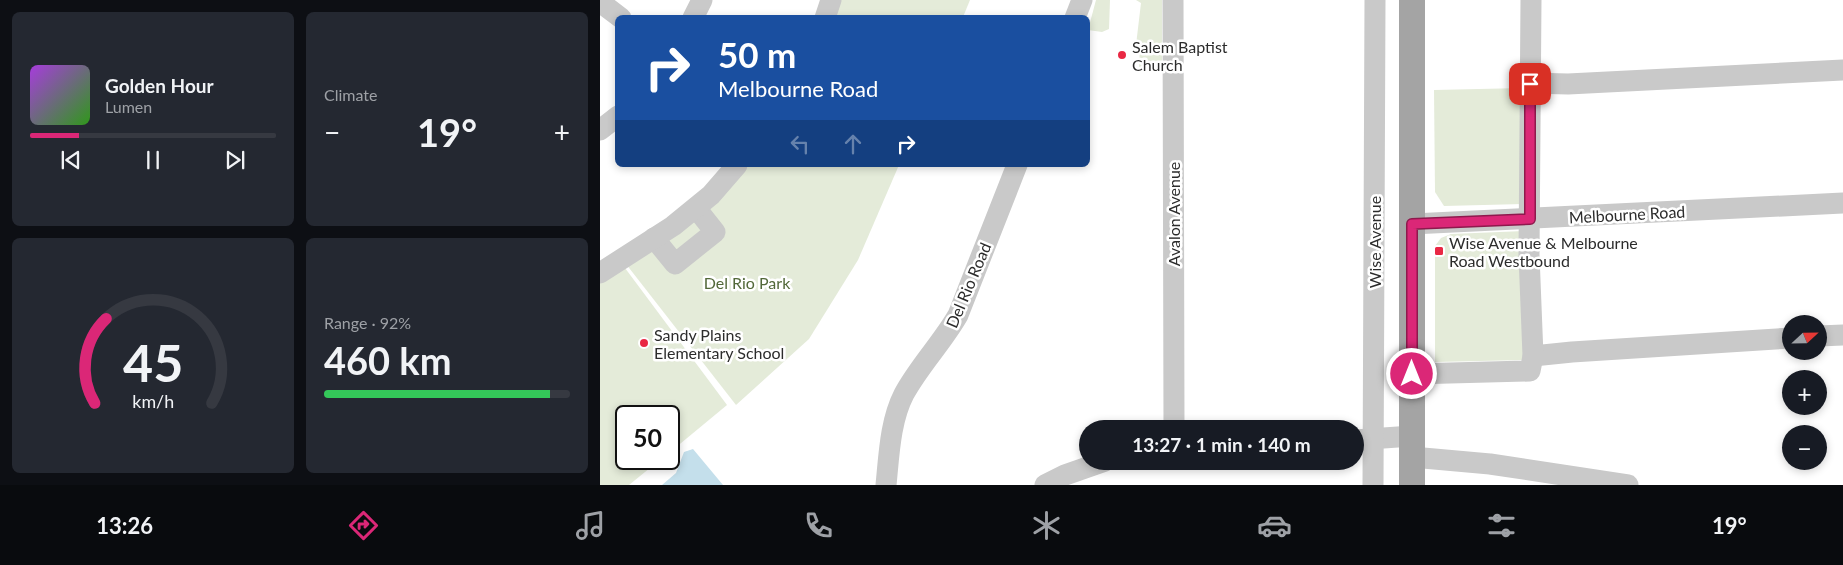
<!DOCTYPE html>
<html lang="en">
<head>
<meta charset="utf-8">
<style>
  body { margin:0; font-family:Lato,sans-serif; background:#242831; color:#f1f3f6; height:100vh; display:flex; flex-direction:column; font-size:19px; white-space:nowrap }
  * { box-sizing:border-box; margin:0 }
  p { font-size:16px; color:#9ea1a6 }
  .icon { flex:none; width:28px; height:28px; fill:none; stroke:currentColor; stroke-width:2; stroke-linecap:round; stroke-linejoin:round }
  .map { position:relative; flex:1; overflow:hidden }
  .drawer { display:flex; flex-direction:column; gap:12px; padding:12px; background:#0d0f14; width:600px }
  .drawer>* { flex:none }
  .top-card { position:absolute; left:15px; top:15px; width:475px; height:152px; border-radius:8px; box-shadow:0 2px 8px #0003; background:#1a4fa0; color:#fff; overflow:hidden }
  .needle { width:32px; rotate:68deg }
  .buttons { position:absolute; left:1182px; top:315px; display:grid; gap:10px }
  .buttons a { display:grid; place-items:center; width:45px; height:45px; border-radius:50%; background:#171b24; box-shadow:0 2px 8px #0003; font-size:25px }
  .speed { position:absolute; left:15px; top:405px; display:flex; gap:10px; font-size:25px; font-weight:700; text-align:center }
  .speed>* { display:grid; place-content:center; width:65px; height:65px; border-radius:50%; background:#171b24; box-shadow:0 2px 8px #0003; line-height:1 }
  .speed .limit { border:2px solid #111; border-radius:8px; background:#fff; color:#111 }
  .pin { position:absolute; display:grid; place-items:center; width:42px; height:42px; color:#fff; margin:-21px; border-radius:10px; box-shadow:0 2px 8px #0006 }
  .me { position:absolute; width:55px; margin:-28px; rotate:0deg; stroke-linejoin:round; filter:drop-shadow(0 0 4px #0008) }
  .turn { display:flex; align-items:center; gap:18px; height:105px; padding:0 20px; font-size:22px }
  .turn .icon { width:65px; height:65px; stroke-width:2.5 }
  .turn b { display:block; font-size:35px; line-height:42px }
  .lanes { display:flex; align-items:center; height:48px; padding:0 20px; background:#0003; justify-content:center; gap:25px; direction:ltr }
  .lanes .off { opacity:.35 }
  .big { font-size:38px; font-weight:700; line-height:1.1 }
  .drawer .tile { flex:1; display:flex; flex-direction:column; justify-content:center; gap:8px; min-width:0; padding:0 18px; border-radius:8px; background:#242831 }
  .drawer .dial { align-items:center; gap:0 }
  .dial svg { height:130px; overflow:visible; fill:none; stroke:#363941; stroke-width:7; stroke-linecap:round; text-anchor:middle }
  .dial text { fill:#f1f3f6; stroke:none }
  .song { display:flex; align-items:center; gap:15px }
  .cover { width:60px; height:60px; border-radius:8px; background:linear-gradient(135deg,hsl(280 70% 55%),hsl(110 70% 35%)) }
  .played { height:5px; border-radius:2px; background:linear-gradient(90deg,#db2777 20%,#363941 20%) }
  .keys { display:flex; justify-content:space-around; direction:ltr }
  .heat { display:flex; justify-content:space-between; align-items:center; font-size:28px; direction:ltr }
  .charge { height:8px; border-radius:4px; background:linear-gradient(90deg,#34c759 92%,#363941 0) }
  .drawer .tiles { flex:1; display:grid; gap:12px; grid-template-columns:repeat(2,1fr) }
  .trip { position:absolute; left:479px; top:420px; width:285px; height:50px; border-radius:25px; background:#171b24; box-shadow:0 2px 8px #0003; font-weight:700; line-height:50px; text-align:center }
  .tabs { display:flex; height:80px; justify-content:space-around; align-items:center; background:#090b0e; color:#9ea1a6 }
  .tabs .icon { width:35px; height:35px }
  .tabs .active { color:#db2777 }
  .tabs b { font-size:22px; color:#f1f3f6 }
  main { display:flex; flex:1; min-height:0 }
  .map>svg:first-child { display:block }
  .green { fill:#e4ebd9 }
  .water { fill:#c4dfeb }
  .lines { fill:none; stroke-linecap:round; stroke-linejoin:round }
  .minor { stroke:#c9c9c9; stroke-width:21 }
  .major { stroke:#a4a4a4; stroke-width:26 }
  .route-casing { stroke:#8e194d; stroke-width:12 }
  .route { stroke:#db2777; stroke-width:9 }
  .poi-dot { fill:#e92844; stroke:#fff; stroke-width:2 }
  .labels { text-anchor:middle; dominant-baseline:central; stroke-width:5; stroke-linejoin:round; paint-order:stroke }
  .poi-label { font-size:16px; fill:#2c2c2c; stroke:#fff; text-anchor:start }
  .street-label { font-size:16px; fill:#2c2c2c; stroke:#fff }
  .park-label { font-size:16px; fill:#526839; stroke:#fff }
</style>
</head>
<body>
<main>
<section class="drawer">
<div class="tiles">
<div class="tile">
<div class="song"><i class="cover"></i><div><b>Golden Hour</b><p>Lumen</p></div></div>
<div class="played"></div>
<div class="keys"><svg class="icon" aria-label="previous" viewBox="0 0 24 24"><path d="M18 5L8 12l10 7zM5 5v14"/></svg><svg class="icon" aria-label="pause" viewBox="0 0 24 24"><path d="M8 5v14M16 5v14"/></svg><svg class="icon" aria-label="next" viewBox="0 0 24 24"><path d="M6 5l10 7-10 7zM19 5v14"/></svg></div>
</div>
<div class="tile"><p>Climate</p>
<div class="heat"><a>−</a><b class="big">19°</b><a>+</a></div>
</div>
<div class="tile dial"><svg viewBox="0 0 100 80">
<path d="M14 69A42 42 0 1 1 86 69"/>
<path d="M14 69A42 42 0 0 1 21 17" stroke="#db2777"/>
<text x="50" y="56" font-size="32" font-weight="700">45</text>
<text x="50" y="72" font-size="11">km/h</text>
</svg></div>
<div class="tile"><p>Range · 92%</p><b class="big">460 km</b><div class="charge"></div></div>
</div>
</section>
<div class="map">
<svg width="1243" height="485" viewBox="0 0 1243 485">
  <rect width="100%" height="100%" fill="#fff"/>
  <g class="green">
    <polygon points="234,0 370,0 363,17 229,18"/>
    <polygon points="496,0 510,0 509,29 502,32 488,30"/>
    <polygon points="536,0 562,0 562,70 539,68 540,46 536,45 541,3"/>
    <polygon points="923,88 923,204 844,206 835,192 834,90"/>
    <polygon points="146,165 299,165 258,260 209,339 136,405 26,264"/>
    <polygon points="924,231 924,360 835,362 835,246 841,238 851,234"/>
    <polygon points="25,268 127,405 69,453 69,416 26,416 26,459 61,459 29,485 0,485 0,282"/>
  </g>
  <polygon class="water" points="93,449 123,485 62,485 76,473 84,452"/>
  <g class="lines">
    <g class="minor">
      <polyline points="573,0 574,429"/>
      <polyline points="0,2 21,18"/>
      <polyline points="93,18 102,0"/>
      <polyline points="225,18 231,0"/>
      <polyline points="475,18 482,0"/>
      <polyline points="930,83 968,84 1243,70"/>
      <polyline points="0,130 18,116"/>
      <polyline points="812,224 1243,203"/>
      <polyline points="54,238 75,264 115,232 96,208"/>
      <polyline points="0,273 73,226 111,195 137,165"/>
      <polyline points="1219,336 1243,335"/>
      <polyline points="933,356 972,352 1191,338"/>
      <polyline points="812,374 930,371 933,356 929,255 931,0"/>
      <polyline points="755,440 812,436"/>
      <polyline points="812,457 890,464 1028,485"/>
      <path d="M286,485C289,456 290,421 304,394C319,366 342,343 358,315L417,165"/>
      <polyline points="445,485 465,475 505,461"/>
      <polyline points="773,485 775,0"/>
    </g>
    <polyline class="major" points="812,485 812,0"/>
  </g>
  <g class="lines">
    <defs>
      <polyline id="route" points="812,374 812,224 930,219 930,84"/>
    </defs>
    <use href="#route" class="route-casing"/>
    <use href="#route" class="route"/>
  </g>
  <g class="poi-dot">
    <circle cx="522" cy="55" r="5"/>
    <rect x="834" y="246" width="10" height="10" rx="2.5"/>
    <circle cx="44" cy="343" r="5"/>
  </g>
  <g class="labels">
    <g class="poi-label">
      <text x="532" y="46">Salem Baptist<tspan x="532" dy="18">Church</tspan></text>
      <text x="849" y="242">Wise Avenue &amp; Melbourne<tspan x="849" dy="18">Road Westbound</tspan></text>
      <text x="54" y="334">Sandy Plains<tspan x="54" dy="18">Elementary School</tspan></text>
    </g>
    <g class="street-label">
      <text transform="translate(573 214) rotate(-90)">Avalon Avenue</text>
      <text transform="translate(1027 214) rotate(-3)">Melbourne Road</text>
      <text transform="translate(774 242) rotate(-90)">Wise Avenue</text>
      <text transform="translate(368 285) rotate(-67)">Del Rio Road</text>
    </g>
    <g class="park-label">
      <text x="147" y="282">Del Rio Park</text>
    </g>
  </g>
</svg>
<div class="buttons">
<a><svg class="needle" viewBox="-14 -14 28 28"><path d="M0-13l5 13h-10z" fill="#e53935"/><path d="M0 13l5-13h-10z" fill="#9ea1a6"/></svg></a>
<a>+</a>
<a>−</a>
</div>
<div class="speed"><div class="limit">50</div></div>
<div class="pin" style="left:930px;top:84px;background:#d93025"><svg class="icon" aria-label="arrive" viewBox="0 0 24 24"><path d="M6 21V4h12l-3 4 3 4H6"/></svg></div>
<svg class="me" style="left:812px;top:374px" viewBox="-20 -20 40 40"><circle r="17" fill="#db2777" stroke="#fff" stroke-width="3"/><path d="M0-11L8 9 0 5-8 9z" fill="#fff"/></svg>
<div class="trip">13:27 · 1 min · 140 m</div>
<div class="top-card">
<div class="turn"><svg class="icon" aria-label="right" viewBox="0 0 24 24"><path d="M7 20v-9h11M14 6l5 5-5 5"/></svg><div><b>50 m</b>Melbourne Road</div></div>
<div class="lanes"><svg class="icon off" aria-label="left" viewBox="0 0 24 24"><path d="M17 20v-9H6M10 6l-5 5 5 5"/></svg><svg class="icon off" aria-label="ahead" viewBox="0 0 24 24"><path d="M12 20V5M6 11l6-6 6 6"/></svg><svg class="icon" aria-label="right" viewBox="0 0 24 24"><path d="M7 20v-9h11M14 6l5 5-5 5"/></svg></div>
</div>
</div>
</main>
<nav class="tabs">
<b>13:26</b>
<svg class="icon active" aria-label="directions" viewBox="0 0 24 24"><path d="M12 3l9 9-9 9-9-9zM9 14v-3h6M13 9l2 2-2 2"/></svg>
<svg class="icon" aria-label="music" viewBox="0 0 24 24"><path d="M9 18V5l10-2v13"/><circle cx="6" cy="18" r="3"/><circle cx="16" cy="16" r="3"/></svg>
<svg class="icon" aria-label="phone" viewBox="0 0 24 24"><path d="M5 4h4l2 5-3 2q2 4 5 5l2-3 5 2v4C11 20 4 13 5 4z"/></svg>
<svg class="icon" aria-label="climate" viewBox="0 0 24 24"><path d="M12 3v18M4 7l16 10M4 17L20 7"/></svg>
<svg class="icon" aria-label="car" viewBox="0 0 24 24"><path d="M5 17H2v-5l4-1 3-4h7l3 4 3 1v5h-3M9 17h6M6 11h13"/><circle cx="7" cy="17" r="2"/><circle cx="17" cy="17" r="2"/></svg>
<svg class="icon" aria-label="filters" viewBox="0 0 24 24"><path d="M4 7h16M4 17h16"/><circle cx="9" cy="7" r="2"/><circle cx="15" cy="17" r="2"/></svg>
<b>19°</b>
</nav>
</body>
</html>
